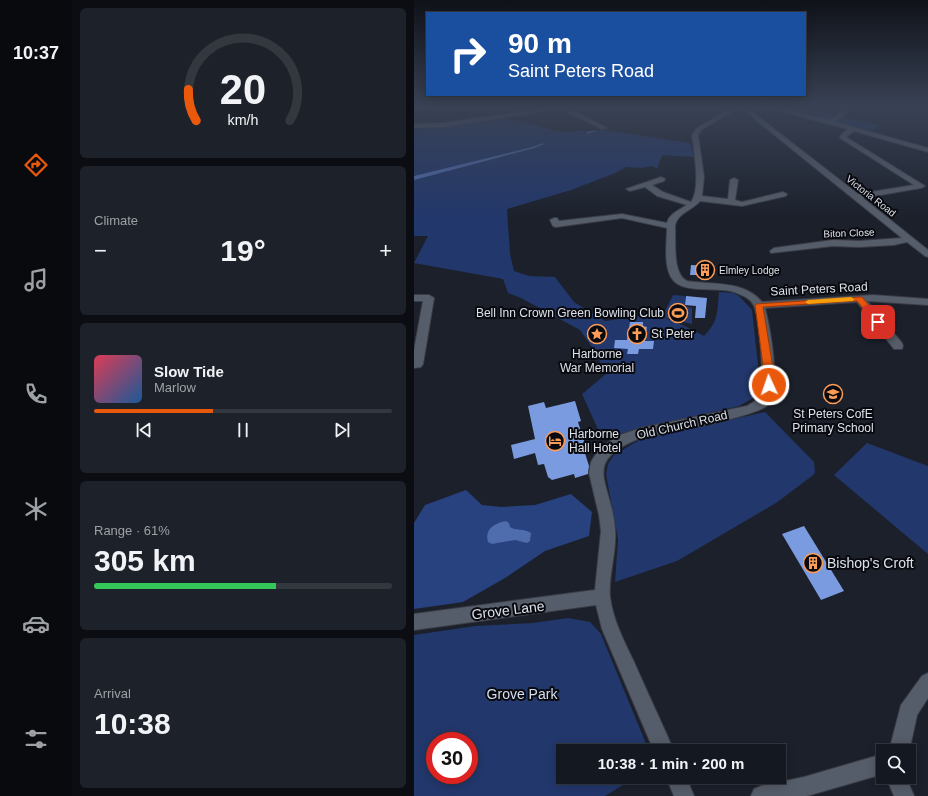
<!DOCTYPE html>
<html lang="en">
<head>
<meta charset="utf-8">
<style>
  body { margin:0; font-family:Helvetica,sans-serif; background:#1d2129; color:#f1f3f6; height:100vh; display:flex; flex-direction:column; font-size:15px; white-space:nowrap }
  * { box-sizing:border-box; margin:0 }
  p { font-size:13px; color:#9da0a5 }
  .icon { flex:none; width:22px; height:22px; fill:none; stroke:currentColor; stroke-width:2; stroke-linecap:round; stroke-linejoin:round }
  .map { position:relative; flex:1; overflow:hidden }
  .panel { display:flex; flex-direction:column; gap:8px; padding:8px; background:#0b0d12; width:342px }
  .panel>* { flex:none }
  .hud { position:absolute; left:12px; top:12px; width:380px; height:84px; border-radius:0px; box-shadow:0 2px 10px #0003,0 0 0 1px #33373e; background:#1a4fa0; color:#fff; overflow:hidden }
  .buttons { position:absolute; left:462px; top:744px; display:grid; gap:8px }
  .buttons a { display:grid; place-items:center; width:40px; height:40px; border-radius:0px; background:#141820; box-shadow:0 2px 10px #0003,0 0 0 1px #33373e; font-size:20px }
  .speed { position:absolute; left:12px; top:732px; display:flex; gap:8px; font-size:20px; font-weight:700; text-align:center }
  .speed>* { display:grid; place-content:center; width:52px; height:52px; border-radius:50%; background:#141820; box-shadow:0 2px 10px #0003,0 0 0 1px #33373e; line-height:1 }
  .speed .limit { border:6px solid #d22; background:#fff; color:#111 }
  .pin { position:absolute; display:grid; place-items:center; width:34px; height:34px; color:#fff; margin:-17px; border-radius:8px; box-shadow:0 2px 6px #0006 }
  .me { position:absolute; width:44px; margin:-22px; rotate:357deg; stroke-linejoin:round; filter:drop-shadow(0 0 3px #0008) }
  .turn { display:flex; align-items:center; gap:14px; height:84px; padding:0 16px; font-size:18px }
  .turn .icon { width:52px; height:52px; stroke-width:2.5 }
  .turn b { display:block; font-size:28px; line-height:34px }
  .big { font-size:30px; font-weight:800; line-height:1.1 }
  .panel .card { flex:1; display:flex; flex-direction:column; justify-content:center; gap:6px; min-width:0; padding:0 14px; border-radius:6px; background:#1d2129 }
  .panel .dial { align-items:center; gap:0 }
  .dial svg { height:104px; overflow:visible; fill:none; stroke:#33373e; stroke-width:7; stroke-linecap:round; text-anchor:middle }
  .dial text { fill:#f1f3f6; stroke:none }
  .song { display:flex; align-items:center; gap:12px }
  .cover { width:48px; height:48px; border-radius:6px; background:linear-gradient(135deg,hsl(350 70% 55%),hsl(210 70% 35%)) }
  .played { height:4px; border-radius:2px; background:linear-gradient(90deg,#ea580c 40%,#33373e 40%) }
  .keys { display:flex; justify-content:space-around; direction:ltr }
  .heat { display:flex; justify-content:space-between; align-items:center; font-size:22px; direction:ltr }
  .charge { height:6px; border-radius:3px; background:linear-gradient(90deg,#34c759 61%,#33373e 0) }
  .trip { position:absolute; left:142px; top:744px; width:230px; height:40px; border-radius:0px; background:#141820; box-shadow:0 2px 10px #0003,0 0 0 1px #33373e; font-weight:800; line-height:40px; text-align:center }
  main { display:flex; flex:1; min-height:0 }
  .menu { display:flex; flex-direction:column; width:72px; justify-content:space-around; align-items:center; background:#080a0d; color:#9da0a5 }
  .menu .icon { width:28px; height:28px }
  .menu .current { color:#ea580c }
  .menu b { font-size:18px; color:#f1f3f6 }
  .map>svg:first-child { display:block }
  .green { fill:#22376b; fill-rule:evenodd }
  .forest { fill:#28417f }
  .water { fill:#4f6cad }
  .lines { fill:none; stroke-linecap:round; stroke-linejoin:round }
  .stream { stroke:#4f6cad; stroke-width:1.5 }
  .building { fill:#7b9be0 }
  .minor-casing { stroke:#3a3d47; stroke-width:2 }
  .minor { fill:#565d6a; fill-rule:evenodd }
  .route { fill:#ea580c; stroke:#983908 }
  .slow { fill:#f59e0b }
  .labels { text-anchor:middle; dominant-baseline:central; stroke-width:4; stroke-linejoin:round; paint-order:stroke }
  .far-street-label { font-size:10px; fill:#dde1e9; stroke:#080a0f }
  .far-poi-label { font-size:10px; fill:#dde1e9; stroke:#080a0f; text-anchor:start }
  .street-label { font-size:12px; fill:#dde1e9; stroke:#080a0f }
  .poi-label { font-size:12px; fill:#dde1e9; stroke:#080a0f; text-anchor:start }
  .near-poi-label { font-size:14px; fill:#dde1e9; stroke:#080a0f; text-anchor:start }
  .near-street-label { font-size:14px; fill:#dde1e9; stroke:#080a0f }
  .near-park-label { font-size:14px; fill:#d6dff2; stroke:#080a0f }
</style>
</head>
<body>
<main>
<nav class="menu">
<b>10:37</b>
<svg class="icon current" aria-label="directions" viewBox="0 0 24 24"><path d="M12 3l9 9-9 9-9-9zM9 14v-3h6M13 9l2 2-2 2"/></svg>
<svg class="icon" aria-label="music" viewBox="0 0 24 24"><path d="M9 18V5l10-2v13"/><circle cx="6" cy="18" r="3"/><circle cx="16" cy="16" r="3"/></svg>
<svg class="icon" aria-label="phone" viewBox="0 0 24 24"><path d="M5 4h4l2 5-3 2q2 4 5 5l2-3 5 2v4C11 20 4 13 5 4z"/></svg>
<svg class="icon" aria-label="climate" viewBox="0 0 24 24"><path d="M12 3v18M4 7l16 10M4 17L20 7"/></svg>
<svg class="icon" aria-label="car" viewBox="0 0 24 24"><path d="M5 17H2v-5l4-1 3-4h7l3 4 3 1v5h-3M9 17h6M6 11h13"/><circle cx="7" cy="17" r="2"/><circle cx="17" cy="17" r="2"/></svg>
<svg class="icon" aria-label="filters" viewBox="0 0 24 24"><path d="M4 7h16M4 17h16"/><circle cx="9" cy="7" r="2"/><circle cx="15" cy="17" r="2"/></svg>
</nav>
<section class="panel">
<div class="card dial"><svg viewBox="0 0 100 80">
<path d="M14 69A42 42 0 1 1 86 69"/>
<path d="M14 69A42 42 0 0 1 8 45" stroke="#ea580c"/>
<text x="50" y="56" font-size="32" font-weight="700">20</text>
<text x="50" y="72" font-size="11">km/h</text>
</svg></div>
<div class="card"><p>Climate</p>
<div class="heat"><a>−</a><b class="big">19°</b><a>+</a></div>
</div>
<div class="card">
<div class="song"><i class="cover"></i><div><b>Slow Tide</b><p>Marlow</p></div></div>
<div class="played"></div>
<div class="keys"><svg class="icon" aria-label="previous" viewBox="0 0 24 24"><path d="M18 5L8 12l10 7zM5 5v14"/></svg><svg class="icon" aria-label="pause" viewBox="0 0 24 24"><path d="M8 5v14M16 5v14"/></svg><svg class="icon" aria-label="next" viewBox="0 0 24 24"><path d="M6 5l10 7-10 7zM19 5v14"/></svg></div>
</div>
<div class="card"><p>Range · 61%</p><b class="big">305 km</b><div class="charge"></div></div>
<div class="card"><p>Arrival</p><b class="big">10:38</b></div>
</section>
<div class="map">
<svg width="514" height="796" viewBox="0 0 514 796">
  <rect width="100%" height="100%" fill="#1b202b"/>
  <g class="green">
    <polygon points="366,107 383,107 465,125 459,130 454,130"/>
    <path d="M92,118L147,132L190,130L276,143L280,157L248,155L243,169L238,166L227,168L212,167L201,173L157,190L93,209L96,254L100,271L115,276L141,277L160,302L191,321C207,319 231,313 247,317C262,321 277,329 290,336C305,320 303,313 305,292L319,293L325,296L338,310L346,384L341,397L325,406L196,436H187L168,394L192,374L180,350L166,330L107,298L94,293L89,279L0,263L14,236H0V130Z"/>
    <polygon points="259,295 271,296 271,306 278,308 278,324 248,317"/>
    <polygon points="351,412 400,462 401,473 398,476 362,503 263,561 201,582 204,539 192,474 194,464 200,455 227,439"/>
    <polygon points="453,443 514,466 514,554 420,475"/>
    <path d="M154,618L176,622L187,634L235,751H149V777H222L191,796H0V635L61,626L119,623ZM21,741H55V775H21Z"/>
  </g>
  <polygon class="forest" points="52,490 68,505 87,507 121,505 157,494 178,512 175,536 131,551 91,578 49,602 0,609 0,523 11,505"/>
  <g class="water">
    <polygon points="118,147 124,147 0,180 0,176"/>
    <path d="M92,521L95,523L96,527C102,531 109,528 117,533L116,541L113,543L101,540L78,544L74,542C70,529 81,523 92,521Z"/>
  </g>
  <g class="lines">
    <g class="stream">
      <polyline points="173,133 181,131"/>
      <polyline points="117,148 129,144"/>
    </g>
  </g>
  <g class="building">
    <polygon points="277,265 300,266 300,275 276,275"/>
    <polygon points="272,296 293,298 291,318 281,318 282,306 271,305"/>
    <polygon points="216,322 229,322 229,326 233,327 231,341 240,341 239,349 225,349 224,354 213,354 214,349 200,348 201,340 213,340"/>
    <polygon points="161,401 167,421 164,422 173,450 170,450 175,466 174,474 161,478 160,474 138,480 134,477 130,464 124,465 121,453 100,459 97,445 121,439 114,406 130,402 132,408"/>
    <polygon points="390,526 430,591 407,600 368,534"/>
  </g>
  <g class="lines">
    <defs>
      <g id="minor">
        <polygon points="0,107 16,107 13,109 0,110"/>
        <polygon points="142,107 155,107 154,108 193,128 188,129 147,109 29,127 0,128 0,124 29,123"/>
        <path d="M319,107H326L287,130L284,135L290,177L288,196L314,199L316,180L320,178L324,180L321,200L328,202L369,192L373,194L372,196L328,206L286,201C279,210 263,213 261,226C262,242 258,274 273,281C298,285 330,280 348,302L459,295L514,299V305L453,301L488,343L489,346L488,349H480L443,302L351,308C356,327 367,388 355,404C345,417 249,433 229,437C164,462 198,481 201,530C203,551 194,576 196,597C199,620 210,641 220,662C233,692 247,721 260,751H240L188,629L182,605L0,630V614L181,590L187,531L185,515L175,473L177,462L185,449L203,436L227,428L333,406L346,398C350,382 347,318 339,304C335,297 324,293 316,291C302,288 274,292 262,283C248,272 253,244 253,228L208,218L142,227L139,226L136,220L140,218H143L145,221L208,214L253,223C255,214 265,210 273,205L243,196L231,187L216,191L212,189L247,177L251,179L250,181L238,185L249,192L277,202C287,188 280,152 278,135L283,128Z"/>
        <polygon points="335,107 341,107 338,111 341,114 444,194 500,185 426,138 426,136 434,129 354,108 353,107 362,107 415,120 429,111 433,111 433,113 421,122 514,148 514,152 440,131 432,137 511,186 507,188 449,198 514,250 514,257 511,256 493,242 480,245 445,247 419,246 357,253 356,251 360,248 419,240 445,241 488,238 337,116 332,111"/>
        <polygon points="0,295 15,295 20,298 9,364 7,367 0,368 0,350 9,301 0,301"/>
        <polygon points="514,673 514,698 503,715 495,752 475,751 487,705 508,676"/>
        <polygon points="469,754 469,774 393,796 337,796 340,789 347,786 390,777"/>
        <polygon points="252,777 272,777 280,796 260,796"/>
        <polygon points="472,777 492,777 500,796 480,796"/>
      </g>
    </defs>
    <use href="#minor" class="minor-casing"/>
    <use href="#minor" class="minor"/>
  </g>
  <linearGradient id="sky" x2="0" y2="1"><stop stop-color="#0f1218"/><stop offset="0.49" stop-color="#394255"/><stop offset="1" stop-color="#394255" stop-opacity="0"/></linearGradient>
  <rect width="514" height="218" fill="url(#sky)"/>
  <polygon class="route" points="446,297 448,297 467,320 467,324 462,324 443,301 349,307 359,368 360,385 358,388 352,388 341,305 342,304"/>
  <polygon class="slow" points="437,297 440,299 439,301 394,304 391,302 394,300"/>
  <defs>
    <symbol id="building-ring" viewBox="-11 -11 22 22"><circle r="9.5" fill="#080a0f" stroke="#fd9d55" stroke-width="1.5"/><path d="M-4-6H4V6H1V3H-1V6H-4ZM-2.5-4.3h1.7v1.8h-1.7ZM.8-4.3h1.7v1.8H.8ZM-2.5-1h1.7V.8h-1.7ZM.8-1h1.7V.8H.8Z" fill="#fd9d55"/></symbol>
    <symbol id="stadium-ring" viewBox="-11 -11 22 22"><circle r="9.5" fill="#080a0f" stroke="#fd9d55" stroke-width="1.5"/><path d="M0-5a6.5 5 0 1 0 0 10a6.5 5 0 1 0 0-10ZM-3.5-1.8h7v3.6h-7Z" fill="#fd9d55"/></symbol>
    <symbol id="sight-ring" viewBox="-11 -11 22 22"><circle r="9.5" fill="#080a0f" stroke="#fd9d55" stroke-width="1.5"/><path d="M0-6L1.8-2.2L6-1.7L2.9 1.2L3.7 5.4L0 3.3L-3.7 5.4L-2.9 1.2L-6-1.7L-1.8-2.2Z" fill="#fd9d55"/></symbol>
    <symbol id="church-ring" viewBox="-11 -11 22 22"><circle r="9.5" fill="#080a0f" stroke="#fd9d55" stroke-width="1.5"/><path d="M-1.2-6h2.4v3.5h3.3v2.4h-3.3V6h-2.4V-.1h-3.3v-2.4h3.3Z" fill="#fd9d55"/></symbol>
    <symbol id="school-ring" viewBox="-11 -11 22 22"><circle r="9.5" fill="#080a0f" stroke="#fd9d55" stroke-width="1.5"/><path d="M0-5L7-2L0 1L-7-2ZM-4 1L0 2.5L4 1V4Q0 6-4 4Z" fill="#fd9d55"/></symbol>
    <symbol id="hotel-ring" viewBox="-11 -11 22 22"><circle r="9.5" fill="#080a0f" stroke="#fd9d55" stroke-width="1.5"/><path d="M-6-4.5h1.5V1H6V5H4.5V3h-9V5H-6ZM-4 0a1.8 1.8 0 1 1 3.6 0ZM.5 0V-2.5h3Q6-2.5 6 0Z" fill="#fd9d55"/></symbol>
  </defs>
  <g fill-rule="evenodd">
    <use href="#building-ring" x="280" y="259" width="22" height="22"/>
    <use href="#stadium-ring" x="253" y="302" width="22" height="22"/>
    <use href="#sight-ring" x="172" y="323" width="22" height="22"/>
    <use href="#church-ring" x="212" y="323" width="22" height="22"/>
    <use href="#school-ring" x="408" y="383" width="22" height="22"/>
    <use href="#hotel-ring" x="130" y="430" width="22" height="22"/>
    <use href="#building-ring" x="388" y="552" width="22" height="22"/>
  </g>
  <g class="labels">
    <g class="far-street-label">
      <text transform="translate(457 196) rotate(38)">Victoria Road</text>
      <text transform="translate(435 233) rotate(-2)">Biton Close</text>
    </g>
    <g class="far-poi-label">
      <text x="305" y="270">Elmley Lodge</text>
    </g>
    <g class="street-label">
      <text transform="translate(405 289) rotate(-3)">Saint Peters Road</text>
      <text transform="translate(268 425) rotate(-13)">Old Church Road</text>
    </g>
    <g class="poi-label">
      <text x="250" y="313" text-anchor="end">Bell Inn Crown Green Bowling Club</text>
      <text x="237" y="334">St Peter</text>
      <text x="183" y="354" text-anchor="middle">Harborne<tspan x="183" dy="14">War Memorial</tspan></text>
      <text x="419" y="414" text-anchor="middle">St Peters CofE<tspan x="419" dy="14">Primary School</tspan></text>
      <text x="155" y="434">Harborne<tspan x="155" dy="14">Hall Hotel</tspan></text>
    </g>
    <g class="near-poi-label">
      <text x="413" y="563">Bishop's Croft</text>
    </g>
    <g class="near-street-label">
      <text transform="translate(94 610) rotate(-7)">Grove Lane</text>
    </g>
    <g class="near-park-label">
      <text x="108" y="694">Grove Park</text>
    </g>
  </g>
</svg>
<div class="buttons">
<a><svg class="icon" aria-label="search" viewBox="0 0 24 24"><circle cx="10" cy="10" r="6"/><path d="M15 15l6 6"/></svg></a>
</div>
<div class="speed"><div class="limit">30</div></div>
<div class="pin" style="left:464px;top:322px;background:#d93025"><svg class="icon" aria-label="arrive" viewBox="0 0 24 24"><path d="M6 21V4h12l-3 4 3 4H6"/></svg></div>
<svg class="me" style="left:355px;top:385px" viewBox="-20 -20 40 40"><circle r="17" fill="#ea580c" stroke="#fff" stroke-width="3"/><path d="M0-11L8 9 0 5-8 9z" fill="#fff"/></svg>
<div class="trip">10:38 · 1 min · 200 m</div>
<div class="hud">
<div class="turn"><svg class="icon" aria-label="right" viewBox="0 0 24 24"><path d="M7 20v-9h11M14 6l5 5-5 5"/></svg><div><b>90 m</b>Saint Peters Road</div></div>
</div>
</div>
</main>
</body>
</html>
